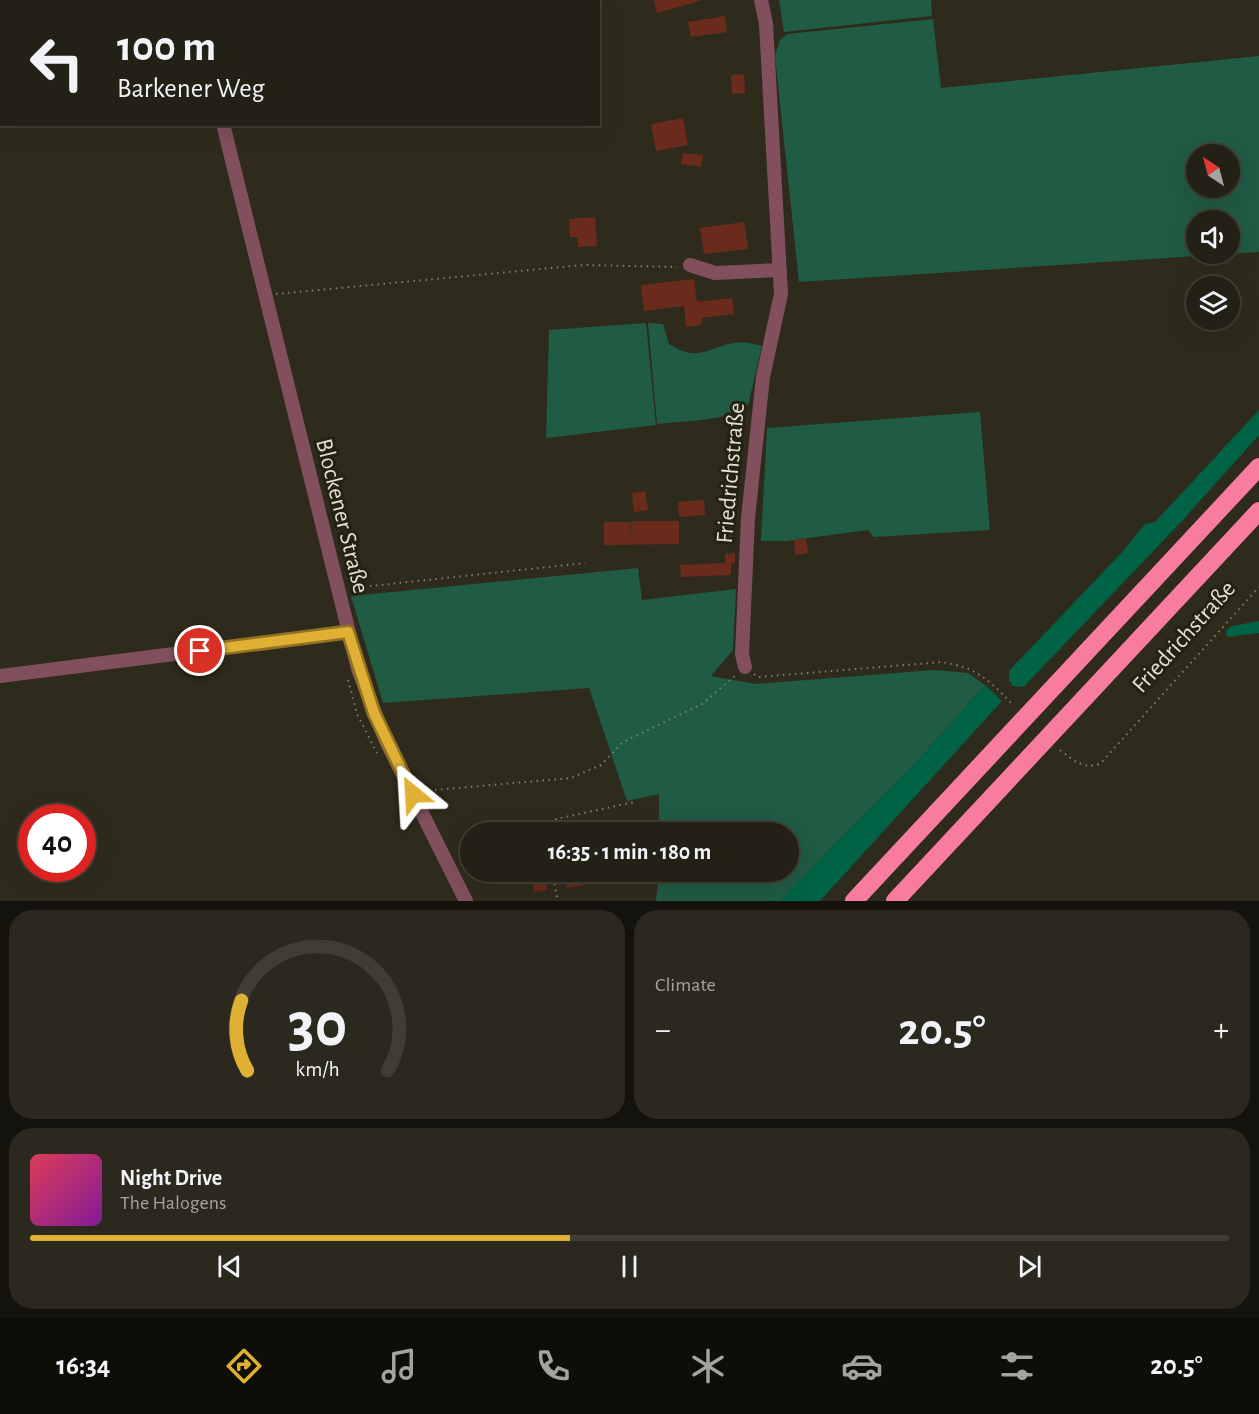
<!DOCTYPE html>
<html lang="en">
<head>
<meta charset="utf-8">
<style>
  body { margin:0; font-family:"Alegreya Sans",sans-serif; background:#2b281e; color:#f1f3f6; height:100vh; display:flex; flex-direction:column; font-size:22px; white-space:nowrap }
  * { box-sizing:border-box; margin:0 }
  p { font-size:20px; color:#a3a3a0 }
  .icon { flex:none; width:33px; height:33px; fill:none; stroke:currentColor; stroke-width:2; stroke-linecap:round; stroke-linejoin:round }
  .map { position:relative; height:901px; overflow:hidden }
  .details { display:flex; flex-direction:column; gap:9px; padding:9px; background:#13120c; flex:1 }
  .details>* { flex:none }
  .banner { position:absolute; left:0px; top:0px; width:600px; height:126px; box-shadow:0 6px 24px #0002,0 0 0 2px #403e34; background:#232015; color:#f1f3f6; overflow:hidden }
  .needle { width:39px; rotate:324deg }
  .controls { position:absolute; left:1186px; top:144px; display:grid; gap:12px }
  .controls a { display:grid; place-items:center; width:54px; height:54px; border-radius:50%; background:#232015; box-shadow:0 6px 24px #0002,0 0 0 2px #403e34; font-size:30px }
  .speed { position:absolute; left:18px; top:804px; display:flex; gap:12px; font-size:30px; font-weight:700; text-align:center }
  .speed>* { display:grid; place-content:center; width:78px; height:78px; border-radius:50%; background:#232015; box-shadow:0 6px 24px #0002,0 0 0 2px #403e34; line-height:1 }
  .speed .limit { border:9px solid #d22; background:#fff; color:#111 }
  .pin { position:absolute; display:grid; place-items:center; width:51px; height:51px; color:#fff; margin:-26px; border:3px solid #fff; border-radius:50%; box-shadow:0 2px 6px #0007 }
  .me { position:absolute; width:66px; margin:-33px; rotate:333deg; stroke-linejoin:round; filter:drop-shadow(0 0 4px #0008) }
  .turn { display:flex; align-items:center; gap:21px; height:126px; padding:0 18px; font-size:27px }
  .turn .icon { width:78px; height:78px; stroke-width:2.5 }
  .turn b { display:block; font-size:42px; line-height:51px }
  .big { font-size:45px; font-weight:700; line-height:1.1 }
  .details .widget { flex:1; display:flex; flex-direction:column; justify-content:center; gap:9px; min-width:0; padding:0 21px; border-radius:24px; background:#2b281e }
  .details .dial { align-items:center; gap:0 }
  .dial svg { height:156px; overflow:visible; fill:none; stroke:#403e34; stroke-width:7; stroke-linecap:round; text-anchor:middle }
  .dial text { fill:#f1f3f6; stroke:none }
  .song { display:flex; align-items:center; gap:18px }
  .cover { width:72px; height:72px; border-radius:9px; background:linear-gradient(135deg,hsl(350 70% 55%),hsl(290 70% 35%)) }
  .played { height:6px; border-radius:3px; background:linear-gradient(90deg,#dfb034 45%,#403e34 45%) }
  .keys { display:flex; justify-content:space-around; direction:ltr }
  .heat { display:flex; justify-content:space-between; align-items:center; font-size:33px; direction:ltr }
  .details .tiles { flex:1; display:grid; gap:9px; grid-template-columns:1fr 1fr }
  .widget:last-child { grid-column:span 2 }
  .trip { position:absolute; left:460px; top:822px; width:339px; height:60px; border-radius:30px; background:#232015; box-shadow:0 6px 24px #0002,0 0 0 2px #403e34; font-weight:700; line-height:60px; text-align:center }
  .tabs { display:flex; height:96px; justify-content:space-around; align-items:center; background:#0e0d08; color:#a3a3a0 }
  .tabs .icon { width:42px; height:42px }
  .tabs .active { color:#dfb034 }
  .tabs b { font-size:27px; color:#f1f3f6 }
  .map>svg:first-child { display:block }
  .green { fill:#205b44; fill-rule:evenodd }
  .forest { fill:#006345 }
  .building { fill:#6a2b1d }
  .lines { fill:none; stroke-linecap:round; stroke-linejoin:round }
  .path { stroke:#817e71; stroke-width:2; stroke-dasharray:1.5 4.5; stroke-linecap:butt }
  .minor { stroke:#82505c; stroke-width:14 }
  .highway { stroke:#f87c9e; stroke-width:18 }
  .route-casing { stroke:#917222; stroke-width:15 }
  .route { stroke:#dfb034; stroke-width:10 }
  .labels { text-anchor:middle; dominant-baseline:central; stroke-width:6; stroke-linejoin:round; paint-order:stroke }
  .street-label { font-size:24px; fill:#e3e1d7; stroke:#252212 }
</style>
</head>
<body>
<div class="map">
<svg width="1259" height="901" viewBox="0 0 1259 901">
  <rect width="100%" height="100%" fill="#2f2b1c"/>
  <g class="green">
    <polygon points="779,0 931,0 932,16 784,32"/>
    <path d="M933,19L941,88L1259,56V252L799,282L775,56L780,40L787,34ZM1230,154V188H1197V154ZM1230,220V254H1197V220Z"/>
    <polygon points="646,323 656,425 546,438 549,330"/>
    <path d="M648,323L663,324L669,344C697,362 706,349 733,343C743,341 753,344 762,346L748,405C732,421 681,421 657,424Z"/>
    <polygon points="980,412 990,530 874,537 868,530 787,541 761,541 767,428"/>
    <polygon points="638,568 642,600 736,589 733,650 711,676 756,684 934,670 968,673 985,685 922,756 780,901 656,901 659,872 789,872 789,832 659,832 659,794 627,801 589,688 383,703 351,596"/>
  </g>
  <g class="forest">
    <polygon points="1259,410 1259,435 1181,522 1034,676 1023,687 1013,686 1009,680 1009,671 1124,550 1145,524 1155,522"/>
    <polygon points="1259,621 1259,633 1227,637 1226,630 1232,626"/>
    <polygon points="985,685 1002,701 820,901 780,901 922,756"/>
  </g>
  <g class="building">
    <polygon points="654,0 700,0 700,1 657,13"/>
    <polygon points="725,16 727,32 691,37 688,22"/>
    <polygon points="744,74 745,93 732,94 731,75"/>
    <polygon points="683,118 688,145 656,151 651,124"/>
    <polygon points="683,153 703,155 701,167 681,164"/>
    <polygon points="595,217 597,246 578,247 578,237 570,237 569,219"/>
    <polygon points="744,222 748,249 704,254 700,228"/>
    <polygon points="694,279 697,302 732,298 734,314 701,318 702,325 686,327 684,306 644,311 641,285"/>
    <polygon points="645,491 648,510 634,512 632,493"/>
    <polygon points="704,500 705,515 679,517 678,502"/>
    <polygon points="719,517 732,517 733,543 720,543"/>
    <polygon points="631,521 679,521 679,544 604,545 604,522 630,522 631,542"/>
    <polygon points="806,539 808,553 795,555 794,540"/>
    <polygon points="735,553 735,563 731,563 731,575 681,577 680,565 725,563 725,554"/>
    <polygon points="565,872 583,872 584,885 567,888"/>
    <polygon points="545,876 547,890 534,892 532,878"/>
  </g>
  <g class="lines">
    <g class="path">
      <polyline points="276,294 583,265 677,267"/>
      <polyline points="352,588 585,563"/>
      <path d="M754,674L758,677L942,662C977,668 988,679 1011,703"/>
      <polyline points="348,680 357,714 377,753"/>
      <path d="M1060,750C1074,761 1082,769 1100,764L1259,587"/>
      <polyline points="423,791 571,778 601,765 623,742 702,704 736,675"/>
      <polyline points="555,832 556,819 635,802"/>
      <polyline points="552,872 558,901"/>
    </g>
    <g class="minor">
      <polyline points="193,0 193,2"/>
      <polyline points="223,124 358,669 386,741 466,901"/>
      <polyline points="690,265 715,273 780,270"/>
      <polyline points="745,667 742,654 748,518 763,377 781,294 766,24 761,0"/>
      <polyline points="0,676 348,632"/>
    </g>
    <g class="highway">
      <polyline points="854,901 1259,467"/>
      <polyline points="895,901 1259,511"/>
    </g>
  </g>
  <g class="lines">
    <defs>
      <polyline id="route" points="200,651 348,632 374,713 413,794"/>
    </defs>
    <use href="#route" class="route-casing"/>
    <use href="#route" class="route"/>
  </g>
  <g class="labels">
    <g class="street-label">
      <text transform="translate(731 473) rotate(-85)">Friedrichstraße</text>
      <text transform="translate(342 516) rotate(76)">Blockener Straße</text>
      <text transform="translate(1184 637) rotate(-48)">Friedrichstraße</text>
    </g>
  </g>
</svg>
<div class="controls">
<a><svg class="needle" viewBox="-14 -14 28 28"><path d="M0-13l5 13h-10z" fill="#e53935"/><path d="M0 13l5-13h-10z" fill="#a3a3a0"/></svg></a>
<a><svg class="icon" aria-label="sound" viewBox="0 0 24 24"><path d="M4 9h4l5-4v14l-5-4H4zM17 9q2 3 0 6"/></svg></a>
<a><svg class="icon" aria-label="layers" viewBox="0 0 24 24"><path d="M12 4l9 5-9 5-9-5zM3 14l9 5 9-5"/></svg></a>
</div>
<div class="speed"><div class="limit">40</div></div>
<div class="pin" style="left:200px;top:651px;background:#d93025"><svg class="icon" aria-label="arrive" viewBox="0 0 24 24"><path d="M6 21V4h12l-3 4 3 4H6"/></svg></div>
<svg class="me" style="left:413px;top:794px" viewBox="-20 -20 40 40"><path d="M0-17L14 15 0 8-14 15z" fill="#dfb034" stroke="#fff" stroke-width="4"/></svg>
<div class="trip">16:35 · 1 min · 180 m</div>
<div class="banner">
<div class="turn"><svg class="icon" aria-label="left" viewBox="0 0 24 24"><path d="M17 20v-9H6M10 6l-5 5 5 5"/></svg><div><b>100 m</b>Barkener Weg</div></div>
</div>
</div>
<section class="details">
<div class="tiles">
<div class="widget dial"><svg viewBox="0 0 100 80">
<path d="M14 69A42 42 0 1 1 86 69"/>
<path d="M14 69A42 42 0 0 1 11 33" stroke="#dfb034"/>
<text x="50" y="56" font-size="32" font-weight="700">30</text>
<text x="50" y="72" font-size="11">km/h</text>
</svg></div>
<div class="widget"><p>Climate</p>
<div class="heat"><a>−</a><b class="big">20.5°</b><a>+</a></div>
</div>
<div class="widget">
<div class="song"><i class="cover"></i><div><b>Night Drive</b><p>The Halogens</p></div></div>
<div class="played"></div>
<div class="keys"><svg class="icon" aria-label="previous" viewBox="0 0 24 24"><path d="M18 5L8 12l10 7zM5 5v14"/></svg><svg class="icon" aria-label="pause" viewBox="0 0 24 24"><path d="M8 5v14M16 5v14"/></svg><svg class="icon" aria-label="next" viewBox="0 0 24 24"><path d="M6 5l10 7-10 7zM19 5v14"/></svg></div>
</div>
</div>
</section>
<nav class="tabs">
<b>16:34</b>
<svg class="icon active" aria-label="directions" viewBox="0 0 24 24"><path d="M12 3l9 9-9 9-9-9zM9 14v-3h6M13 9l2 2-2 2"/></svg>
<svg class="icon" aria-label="music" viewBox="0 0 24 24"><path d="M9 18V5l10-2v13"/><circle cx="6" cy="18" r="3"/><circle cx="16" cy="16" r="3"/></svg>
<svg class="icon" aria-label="phone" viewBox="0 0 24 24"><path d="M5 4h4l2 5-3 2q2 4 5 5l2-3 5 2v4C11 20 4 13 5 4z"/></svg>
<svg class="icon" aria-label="climate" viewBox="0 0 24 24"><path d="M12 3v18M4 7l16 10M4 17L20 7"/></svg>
<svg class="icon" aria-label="car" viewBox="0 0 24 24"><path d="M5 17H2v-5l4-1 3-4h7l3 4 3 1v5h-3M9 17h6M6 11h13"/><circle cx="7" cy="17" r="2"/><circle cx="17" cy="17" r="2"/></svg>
<svg class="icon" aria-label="filters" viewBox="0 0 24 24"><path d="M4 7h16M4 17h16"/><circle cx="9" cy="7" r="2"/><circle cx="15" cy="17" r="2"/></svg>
<b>20.5°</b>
</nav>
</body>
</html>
